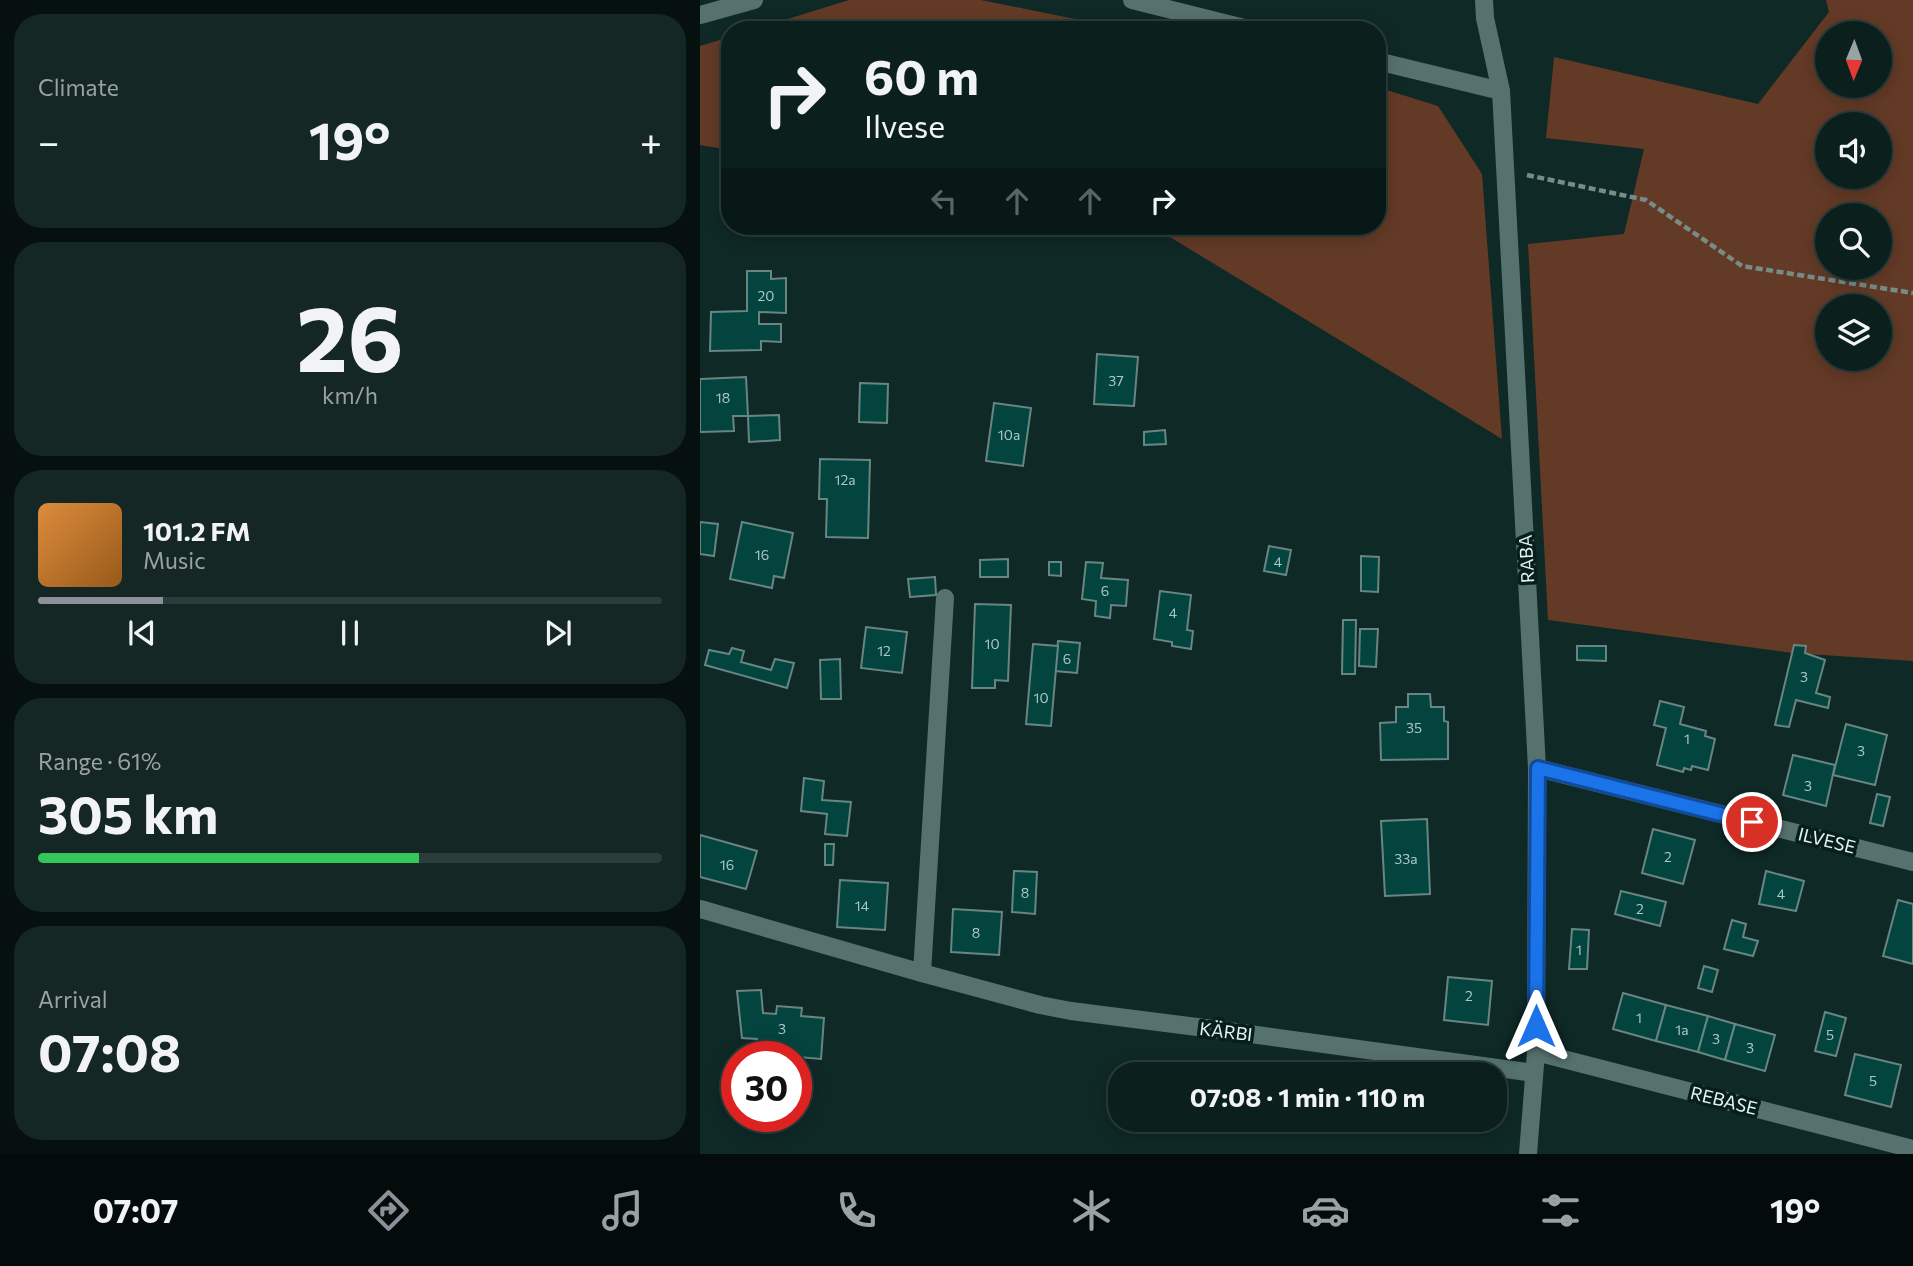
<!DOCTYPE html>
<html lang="en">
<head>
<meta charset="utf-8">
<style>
  body { margin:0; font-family:Commissioner,sans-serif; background:#142725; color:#f1f3f6; height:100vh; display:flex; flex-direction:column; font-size:26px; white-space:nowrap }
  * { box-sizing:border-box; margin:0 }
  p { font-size:23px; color:#9aa2a3 }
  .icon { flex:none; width:38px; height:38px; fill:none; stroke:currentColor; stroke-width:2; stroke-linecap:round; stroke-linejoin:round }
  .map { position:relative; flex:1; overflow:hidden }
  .side { display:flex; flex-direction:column; gap:14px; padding:14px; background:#06110f; width:700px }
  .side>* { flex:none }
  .guide { position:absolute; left:21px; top:21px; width:665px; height:214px; border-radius:28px; box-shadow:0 4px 18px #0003,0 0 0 2px #2b3d3b; background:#0b1f1c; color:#f1f3f6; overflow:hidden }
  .needle { width:46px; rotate:181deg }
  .fabs { position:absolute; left:1115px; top:21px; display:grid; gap:14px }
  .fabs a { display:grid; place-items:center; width:77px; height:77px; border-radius:50%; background:#0b1f1c; box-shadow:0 4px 18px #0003,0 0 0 2px #2b3d3b; font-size:35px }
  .speed { position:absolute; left:21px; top:1041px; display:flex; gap:14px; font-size:35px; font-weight:700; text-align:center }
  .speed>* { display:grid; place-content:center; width:91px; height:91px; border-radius:50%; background:#0b1f1c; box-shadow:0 4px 18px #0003,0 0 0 2px #2b3d3b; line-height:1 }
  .speed .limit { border:10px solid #d22; background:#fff; color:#111 }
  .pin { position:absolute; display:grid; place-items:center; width:60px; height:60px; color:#fff; margin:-30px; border:4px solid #fff; border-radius:50%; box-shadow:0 2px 7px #0007 }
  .me { position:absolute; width:77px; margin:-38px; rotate:0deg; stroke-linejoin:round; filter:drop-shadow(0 0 5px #0008) }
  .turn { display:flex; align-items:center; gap:24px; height:147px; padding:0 28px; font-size:32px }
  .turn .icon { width:91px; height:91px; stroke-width:2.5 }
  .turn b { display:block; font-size:49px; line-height:60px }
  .lanes { display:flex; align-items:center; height:66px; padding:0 28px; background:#0003; justify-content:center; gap:35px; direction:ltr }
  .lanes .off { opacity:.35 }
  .big { font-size:52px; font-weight:700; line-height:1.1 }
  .side .tile { flex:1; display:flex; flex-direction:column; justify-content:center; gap:10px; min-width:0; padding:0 24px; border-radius:28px; background:#142725 }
  .side .dial { align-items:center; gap:0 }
  .dial b { font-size:91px; line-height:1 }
  .song { display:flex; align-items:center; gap:21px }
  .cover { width:84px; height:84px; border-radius:10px; background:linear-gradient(135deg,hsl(30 70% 55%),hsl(30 70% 35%)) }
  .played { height:7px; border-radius:4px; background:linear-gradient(90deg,#8c9099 20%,#2b3d3b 20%) }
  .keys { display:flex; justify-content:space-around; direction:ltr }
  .heat { display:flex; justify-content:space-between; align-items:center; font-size:38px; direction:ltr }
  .charge { height:10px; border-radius:5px; background:linear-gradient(90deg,#34c759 61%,#2b3d3b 0) }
  .trip { position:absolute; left:408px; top:1062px; width:399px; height:70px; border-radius:28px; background:#0b1f1c; box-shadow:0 4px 18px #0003,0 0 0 2px #2b3d3b; font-weight:700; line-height:70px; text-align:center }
  .tabs { display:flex; height:112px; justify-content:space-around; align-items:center; background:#040c0b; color:#9aa2a3 }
  .tabs .icon { width:49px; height:49px }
  .tabs .on { color:#8c9099 }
  .tabs b { font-size:32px; color:#f1f3f6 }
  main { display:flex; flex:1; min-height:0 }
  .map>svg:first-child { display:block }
  .green { fill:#633a26; fill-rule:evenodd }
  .building { fill:#03443f; stroke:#698581; stroke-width:2 }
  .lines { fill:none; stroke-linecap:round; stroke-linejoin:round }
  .path { stroke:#778c89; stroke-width:4.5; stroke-dasharray:7 3.5; stroke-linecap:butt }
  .minor { stroke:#56726f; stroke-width:18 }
  .route-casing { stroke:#114b97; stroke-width:18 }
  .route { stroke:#1a73e8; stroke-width:12 }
  .labels { text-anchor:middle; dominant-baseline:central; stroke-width:7; stroke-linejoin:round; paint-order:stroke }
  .number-label { font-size:14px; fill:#acc7c4 }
  .street-label { font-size:18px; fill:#e4f3f1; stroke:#061f1d }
</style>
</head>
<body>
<main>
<section class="side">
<div class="tile"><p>Climate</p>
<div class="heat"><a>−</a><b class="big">19°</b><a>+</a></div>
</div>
<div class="tile dial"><b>26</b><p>km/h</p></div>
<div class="tile">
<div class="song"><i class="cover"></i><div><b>101.2 FM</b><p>Music</p></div></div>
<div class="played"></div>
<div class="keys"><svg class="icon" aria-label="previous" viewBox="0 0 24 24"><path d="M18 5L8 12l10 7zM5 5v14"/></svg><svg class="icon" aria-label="pause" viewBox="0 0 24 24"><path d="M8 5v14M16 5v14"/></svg><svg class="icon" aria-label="next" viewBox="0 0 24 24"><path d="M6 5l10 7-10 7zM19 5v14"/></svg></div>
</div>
<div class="tile"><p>Range · 61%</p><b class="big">305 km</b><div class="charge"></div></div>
<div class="tile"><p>Arrival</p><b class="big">07:08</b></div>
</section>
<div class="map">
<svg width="1213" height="1154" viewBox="0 0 1213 1154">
  <rect width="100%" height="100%" fill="#0f2926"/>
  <g class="green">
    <polygon points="149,0 281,0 429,30 52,30"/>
    <path d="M1126,0H1213V661L1093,653L848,620L828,244L924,234L944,149L846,138L854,57L1058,104L1129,12ZM1127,33H1180V86H1127ZM1127,124H1180V177H1127ZM1127,215H1180V268H1127ZM1127,306H1180V359H1127Z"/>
    <polygon points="30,37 30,150 0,145 0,46"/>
    <polygon points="677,87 738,106 782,174 802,439 465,234 425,226 677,226"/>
  </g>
  <g class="building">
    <polygon points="47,271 71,271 71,279 86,278 86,313 59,312 59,324 81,324 81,342 61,341 61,350 10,351 11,312 47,311"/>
    <polygon points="397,354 438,357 434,406 394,404"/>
    <polygon points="46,377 48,416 33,416 34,431 0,432 0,379"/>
    <polygon points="160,383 188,384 187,423 159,422"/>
    <polygon points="294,403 331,408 323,466 286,461"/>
    <polygon points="79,415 80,440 49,442 48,416"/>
    <polygon points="465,430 466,444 444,445 444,432"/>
    <polygon points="120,459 170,460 168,538 126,537 127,499 119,499"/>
    <polygon points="0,522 18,524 14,556 0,554"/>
    <polygon points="42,522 93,533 84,578 74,576 72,588 30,579"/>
    <polygon points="569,546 591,550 586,575 564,571"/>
    <polygon points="661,556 679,557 678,592 661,591"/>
    <polygon points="308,559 308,577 280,577 280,560"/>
    <polygon points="349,562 361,562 361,576 349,575"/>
    <polygon points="386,562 403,563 401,578 428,580 426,606 411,605 410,618 395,616 396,601 382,599"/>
    <polygon points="235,577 236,595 210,597 208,579"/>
    <polygon points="460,591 491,595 487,630 493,631 491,649 472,646 472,642 454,639"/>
    <polygon points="275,604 311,605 308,681 295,680 295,688 272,688"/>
    <polygon points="643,620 656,620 655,674 642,674"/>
    <polygon points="166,627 207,632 202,673 161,668"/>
    <polygon points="660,629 678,629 676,667 659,666"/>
    <polygon points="358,641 380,643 377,673 355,671"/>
    <polygon points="333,644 358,646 351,726 326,724"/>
    <polygon points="1094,645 1106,646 1105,653 1125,660 1116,693 1130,697 1128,708 1096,700 1089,727 1075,725"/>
    <polygon points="877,646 906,646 906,661 877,660"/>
    <polygon points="32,648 44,651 41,662 71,670 75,659 94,663 87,688 5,665 9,650 29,654"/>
    <polygon points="140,659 141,699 121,699 120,660"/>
    <polygon points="708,694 730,694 731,707 744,707 744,721 748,722 748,759 681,760 680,723 696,722 696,707 708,707"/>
    <polygon points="960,701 984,707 980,724 1006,731 1005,736 1015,739 1008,770 992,766 991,770 984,768 983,772 957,765 966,728 954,725"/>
    <polygon points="1146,724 1187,735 1175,785 1133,775"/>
    <polygon points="1093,755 1135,765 1126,806 1083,795"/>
    <polygon points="104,778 124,781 122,800 151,802 147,836 125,834 127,814 101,811"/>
    <polygon points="1177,794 1190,797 1183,826 1170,823"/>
    <polygon points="727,819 730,894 685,896 681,821"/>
    <polygon points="953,829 995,840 983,884 942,873"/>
    <polygon points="0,835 57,851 46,889 0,877"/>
    <polygon points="125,844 134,844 133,865 125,865"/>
    <polygon points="314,871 337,872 335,914 312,912"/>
    <polygon points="1066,871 1104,881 1096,911 1059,904"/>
    <polygon points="140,880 188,883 185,930 137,927"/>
    <polygon points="921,891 966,902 960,926 915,914"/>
    <polygon points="1198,900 1213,904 1213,964 1183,956"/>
    <polygon points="253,909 302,912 299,955 251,952"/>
    <polygon points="1032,920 1046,924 1043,937 1058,941 1053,956 1024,949"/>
    <polygon points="872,929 889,930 887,969 869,969"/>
    <polygon points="1004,966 1018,970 1012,992 998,988"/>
    <polygon points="748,977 792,981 788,1025 744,1020"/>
    <polygon points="61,990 63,1013 76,1014 77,1006 102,1008 101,1016 124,1018 121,1059 99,1057 98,1063 96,1063 96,1057 74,1057 74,1054 56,1052 57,1039 42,1038 37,991"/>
    <polygon points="923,993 966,1005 956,1041 913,1029"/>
    <polygon points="966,1005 1008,1016 998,1052 956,1041"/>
    <polygon points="1125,1012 1146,1018 1136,1056 1115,1051"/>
    <polygon points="1008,1016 1035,1024 1025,1060 998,1052"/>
    <polygon points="1035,1024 1075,1035 1065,1071 1025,1060"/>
    <polygon points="1155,1054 1201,1065 1191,1107 1145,1095"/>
  </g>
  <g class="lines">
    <polyline class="path" points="827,175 946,200 1042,266 1213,293"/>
    <g class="minor">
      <polyline points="432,0 552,30"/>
      <polyline points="784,0 785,18 801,91 837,768 836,1052 828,1154"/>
      <polyline points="0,15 54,0"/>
      <polyline points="677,61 801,91"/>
      <polyline points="837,768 1213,862"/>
      <polyline points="0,909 222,973 340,1005 371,1011 521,1030 834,1073"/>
      <polyline points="222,973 245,598"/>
      <polyline points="836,1052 1213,1149"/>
    </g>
  </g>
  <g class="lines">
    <defs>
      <polyline id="route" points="836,1026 838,768 1052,822"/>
    </defs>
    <use href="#route" class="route-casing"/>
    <use href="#route" class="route"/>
  </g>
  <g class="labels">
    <g class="number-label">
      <text x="66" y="295">20</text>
      <text x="416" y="380">37</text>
      <text x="23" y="397">18</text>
      <text x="309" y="434">10a</text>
      <text x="145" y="479">12a</text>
      <text x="62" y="554">16</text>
      <text x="578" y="561">4</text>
      <text x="405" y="590">6</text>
      <text x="473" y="612">4</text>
      <text x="292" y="643">10</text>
      <text x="184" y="650">12</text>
      <text x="367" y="658">6</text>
      <text x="1104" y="676">3</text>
      <text x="341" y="697">10</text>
      <text x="714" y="727">35</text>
      <text x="987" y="738">1</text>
      <text x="1161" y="750">3</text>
      <text x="1108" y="785">3</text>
      <text x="968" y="856">2</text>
      <text x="706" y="858">33a</text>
      <text x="27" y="864">16</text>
      <text x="325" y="892">8</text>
      <text x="1081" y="893">4</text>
      <text x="162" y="905">14</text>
      <text x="940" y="908">2</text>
      <text x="276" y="932">8</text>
      <text x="879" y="949">1</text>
      <text x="769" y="995">2</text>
      <text x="939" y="1017">1</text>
      <text x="82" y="1028">3</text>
      <text x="982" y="1029">1a</text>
      <text x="1130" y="1034">5</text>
      <text x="1016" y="1038">3</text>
      <text x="1050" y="1047">3</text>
      <text x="1173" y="1080">5</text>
    </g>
    <g class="street-label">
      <text transform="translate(826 559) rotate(-93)">RABA</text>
      <text transform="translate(1127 840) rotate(14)">ILVESE</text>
      <text transform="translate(526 1031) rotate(7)">KÄRBI</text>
      <text transform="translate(1024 1100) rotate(14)">REBASE</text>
    </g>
  </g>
</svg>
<div class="fabs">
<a><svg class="needle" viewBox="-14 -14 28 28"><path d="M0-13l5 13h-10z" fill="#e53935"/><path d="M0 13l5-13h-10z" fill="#9aa2a3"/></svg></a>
<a><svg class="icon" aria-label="sound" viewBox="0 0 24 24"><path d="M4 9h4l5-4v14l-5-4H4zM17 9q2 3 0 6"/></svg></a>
<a><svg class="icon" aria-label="search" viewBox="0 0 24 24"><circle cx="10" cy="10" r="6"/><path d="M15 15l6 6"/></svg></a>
<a><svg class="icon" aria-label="layers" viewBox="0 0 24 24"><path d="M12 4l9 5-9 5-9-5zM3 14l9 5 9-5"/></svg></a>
</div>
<div class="speed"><div class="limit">30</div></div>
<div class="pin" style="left:1052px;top:822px;background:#d93025"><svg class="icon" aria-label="arrive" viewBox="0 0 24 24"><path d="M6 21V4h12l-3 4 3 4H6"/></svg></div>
<svg class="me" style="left:836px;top:1026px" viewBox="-20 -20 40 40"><path d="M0-17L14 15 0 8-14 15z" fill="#1a73e8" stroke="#fff" stroke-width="4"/></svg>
<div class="trip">07:08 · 1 min · 110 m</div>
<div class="guide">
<div class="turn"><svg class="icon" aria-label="right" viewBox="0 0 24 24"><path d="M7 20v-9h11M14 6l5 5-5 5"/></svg><div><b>60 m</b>Ilvese</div></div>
<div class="lanes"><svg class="icon off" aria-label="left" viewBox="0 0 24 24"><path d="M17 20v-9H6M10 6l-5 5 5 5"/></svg><svg class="icon off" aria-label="ahead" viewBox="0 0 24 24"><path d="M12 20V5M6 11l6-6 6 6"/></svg><svg class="icon off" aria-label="ahead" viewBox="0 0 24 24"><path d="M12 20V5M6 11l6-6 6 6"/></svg><svg class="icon" aria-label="right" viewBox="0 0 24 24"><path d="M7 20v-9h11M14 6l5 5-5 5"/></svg></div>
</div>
</div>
</main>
<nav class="tabs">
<b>07:07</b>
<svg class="icon on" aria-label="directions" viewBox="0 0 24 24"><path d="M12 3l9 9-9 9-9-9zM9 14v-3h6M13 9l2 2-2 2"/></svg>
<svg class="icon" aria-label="music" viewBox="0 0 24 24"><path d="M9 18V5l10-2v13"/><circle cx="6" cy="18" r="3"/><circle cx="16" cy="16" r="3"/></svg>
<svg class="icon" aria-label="phone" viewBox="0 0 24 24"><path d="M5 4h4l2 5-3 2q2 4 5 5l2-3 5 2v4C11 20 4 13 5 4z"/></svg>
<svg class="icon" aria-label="climate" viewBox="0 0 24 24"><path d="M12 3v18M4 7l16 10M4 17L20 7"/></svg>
<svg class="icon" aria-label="car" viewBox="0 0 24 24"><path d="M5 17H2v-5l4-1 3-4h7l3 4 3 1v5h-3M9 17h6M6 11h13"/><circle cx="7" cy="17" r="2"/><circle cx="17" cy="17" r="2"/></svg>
<svg class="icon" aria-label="filters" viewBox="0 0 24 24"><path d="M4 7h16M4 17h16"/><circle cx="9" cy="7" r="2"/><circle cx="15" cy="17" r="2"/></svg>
<b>19°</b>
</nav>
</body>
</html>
